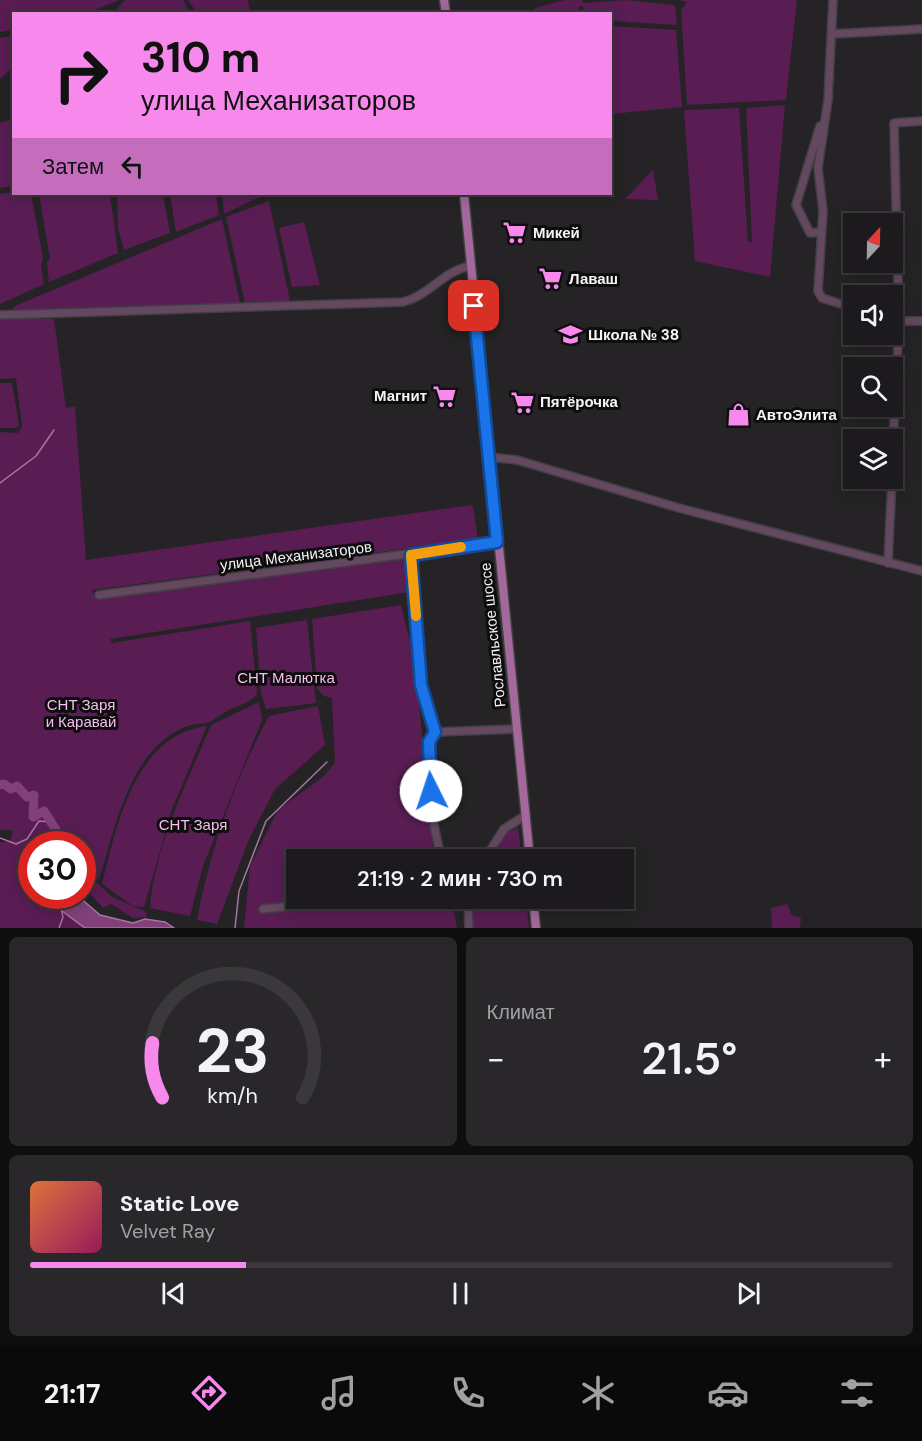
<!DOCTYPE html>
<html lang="ru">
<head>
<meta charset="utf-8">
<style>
  body { margin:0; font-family:"DM Sans",sans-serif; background:#292729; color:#f1f3f6; height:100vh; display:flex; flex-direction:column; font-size:22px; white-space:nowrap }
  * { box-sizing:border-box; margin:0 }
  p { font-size:20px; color:#a0a1a3 }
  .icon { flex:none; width:33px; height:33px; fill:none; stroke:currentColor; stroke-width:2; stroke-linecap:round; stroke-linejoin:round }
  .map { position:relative; height:928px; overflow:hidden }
  .drawer { display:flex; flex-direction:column; gap:9px; padding:9px; background:#0f0e0f; flex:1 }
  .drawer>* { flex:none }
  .banner { position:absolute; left:12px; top:12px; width:600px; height:183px; border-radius:0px; box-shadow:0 3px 15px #0003,0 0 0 2px #3a383b; background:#f788ec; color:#111; overflow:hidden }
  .needle { width:39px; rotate:22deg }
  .buttons { position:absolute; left:843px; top:213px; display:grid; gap:12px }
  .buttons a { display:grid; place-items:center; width:60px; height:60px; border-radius:0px; background:#1c1a1c; box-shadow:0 3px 15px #0003,0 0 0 2px #3a383b; font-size:30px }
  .speed { position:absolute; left:18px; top:831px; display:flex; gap:12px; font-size:30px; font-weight:700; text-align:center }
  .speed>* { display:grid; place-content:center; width:78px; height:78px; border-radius:50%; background:#1c1a1c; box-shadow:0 3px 15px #0003,0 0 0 2px #3a383b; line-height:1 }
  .speed .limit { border:9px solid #d22; background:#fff; color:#111 }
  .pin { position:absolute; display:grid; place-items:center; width:51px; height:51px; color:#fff; margin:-26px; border-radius:12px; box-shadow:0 3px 9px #0006 }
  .me { position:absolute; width:66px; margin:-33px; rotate:356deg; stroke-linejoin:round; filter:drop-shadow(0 0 4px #0008) }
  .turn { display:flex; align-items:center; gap:21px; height:126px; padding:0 30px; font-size:27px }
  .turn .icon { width:78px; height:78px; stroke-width:2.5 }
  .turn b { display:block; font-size:42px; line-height:51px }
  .then { display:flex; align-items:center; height:57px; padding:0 30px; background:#0003; gap:12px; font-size:22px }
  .big { font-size:45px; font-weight:600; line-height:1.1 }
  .drawer .widget { flex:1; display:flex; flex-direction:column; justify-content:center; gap:9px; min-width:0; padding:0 21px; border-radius:9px; background:#292729 }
  .drawer .dial { align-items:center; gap:0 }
  .dial svg { height:156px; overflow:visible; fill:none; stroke:#3a383b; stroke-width:7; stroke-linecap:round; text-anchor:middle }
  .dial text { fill:#f1f3f6; stroke:none }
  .song { display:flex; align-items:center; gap:18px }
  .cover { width:72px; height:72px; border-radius:9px; background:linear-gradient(135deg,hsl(20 70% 55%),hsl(330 70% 35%)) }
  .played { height:6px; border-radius:3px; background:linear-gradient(90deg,#f788ec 25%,#3a383b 25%) }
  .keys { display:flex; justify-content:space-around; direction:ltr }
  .heat { display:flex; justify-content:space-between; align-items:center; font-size:33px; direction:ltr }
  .drawer .tiles { flex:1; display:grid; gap:9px; grid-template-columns:1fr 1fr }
  .widget:last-child { grid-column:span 2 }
  .trip { position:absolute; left:286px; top:849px; width:348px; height:60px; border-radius:0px; background:#1c1a1c; box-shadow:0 3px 15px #0003,0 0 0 2px #3a383b; font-weight:600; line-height:60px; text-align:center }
  .tab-bar { display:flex; height:96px; justify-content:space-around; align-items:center; background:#0b0a0b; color:#a0a1a3 }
  .tab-bar .icon { width:42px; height:42px }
  .tab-bar .selected { color:#f788ec }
  .tab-bar b { font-size:27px; color:#f1f3f6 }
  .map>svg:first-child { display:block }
  .green { fill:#591d54 }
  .water { fill:#81407b; stroke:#a476a0; stroke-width:1.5 }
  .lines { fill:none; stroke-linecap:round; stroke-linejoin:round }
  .stream { stroke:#a476a0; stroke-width:1.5 }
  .river { stroke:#81407b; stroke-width:9 }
  .minor-casing { stroke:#424042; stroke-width:10 }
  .major-casing { stroke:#424042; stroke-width:11 }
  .minor { stroke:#644860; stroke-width:7 }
  .major { stroke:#a3699c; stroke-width:8 }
  .route-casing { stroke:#114b97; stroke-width:15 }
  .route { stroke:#1a73e8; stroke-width:10 }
  .slow { stroke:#f59e0b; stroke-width:10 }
  .labels { text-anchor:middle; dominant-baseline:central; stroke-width:6; stroke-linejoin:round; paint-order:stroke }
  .poi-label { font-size:15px; font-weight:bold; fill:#f6f4f6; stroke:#0e0d0e; text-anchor:start }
  .street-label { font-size:15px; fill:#f6f4f6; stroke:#0e0d0e }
  .park-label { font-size:15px; fill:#f6bfef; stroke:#0e0d0e }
</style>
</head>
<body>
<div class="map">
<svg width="922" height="928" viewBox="0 0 922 928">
  <rect width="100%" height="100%" fill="#252325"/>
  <g class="green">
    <polygon points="0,0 119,0 87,13 14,14 13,30 0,32"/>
    <polygon points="125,0 183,0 190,13 106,13 116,10"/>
    <polygon points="188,0 248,0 250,13 197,13"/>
    <polygon points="565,0 582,0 583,3 625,0 675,5 677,25 611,21 610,14 584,13 583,6 579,6 580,13 535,13 535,8"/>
    <polygon points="679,0 797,0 786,100 687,105 681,10 687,2"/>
    <polygon points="611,26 676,30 682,107 611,114"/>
    <polygon points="13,36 13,67 0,79 0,38"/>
    <polygon points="785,105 770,277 695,261 684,110 739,108 748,242 752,242 746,108"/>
    <polygon points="13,119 13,186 0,188 0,123"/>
    <polygon points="653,170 658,200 625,199"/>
    <polygon points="13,192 31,194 43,258 41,266 44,284 0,304 0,194"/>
    <polygon points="39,194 110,194 118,253 49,282 47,262 50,259"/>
    <polygon points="117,194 163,194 170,233 124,250 118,228"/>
    <polygon points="170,194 216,194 219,215 176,232"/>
    <polygon points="222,194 266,194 224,214"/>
    <polygon points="269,201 290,301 245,303 226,217"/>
    <polygon points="222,219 240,303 12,310 15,306"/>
    <polygon points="304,222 320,285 292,287 279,228"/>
    <path d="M0,319H54L66,408L75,406L86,560L471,505L473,506L478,539L92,590L95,596L408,554L410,592L110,639L112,643L250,621L257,694C248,705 237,705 225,712C220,715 215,719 210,722C204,724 197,723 191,725C130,744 116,826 99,880L83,857L82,844H32V896H50V902L85,928H0V842H10L13,830H0V432L18,433L22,426L16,378L0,379Z"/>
    <polygon points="0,383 12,383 19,425 16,428 0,428"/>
    <polygon points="401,605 415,662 434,859 297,860 297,898 437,899 438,902 453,905 457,928 244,928 250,866 278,810 324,776 335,763 332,698 324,696 317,688 312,619"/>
    <polygon points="307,620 316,703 266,709 261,693 256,628"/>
    <path d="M259,702L262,720L203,866L190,916L150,908C155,844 187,783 211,725Z"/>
    <path d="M318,706L325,745L275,789L249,839L217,924L197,920C210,850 235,779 269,716Z"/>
    <path d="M207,726L172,809L144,907L133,906L102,884C117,824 135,735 207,726Z"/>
    <polygon points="518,828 522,859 490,860 504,834"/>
    <polygon points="91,877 112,897 146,912 147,917 133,918 111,904 103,908 83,886"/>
    <polygon points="472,899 526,899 529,928 470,928"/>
    <polygon points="788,904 791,915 801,918 800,928 772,928 771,908"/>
  </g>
  <polygon class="water" points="50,896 78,896 100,915 133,923 145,919 165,922 174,928 85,928 50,902"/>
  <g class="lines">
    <g class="stream">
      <polyline points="0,483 36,456 54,430"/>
      <polyline points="0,838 16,844 27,839 39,821 51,822"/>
      <polyline points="59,928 63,917 61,909"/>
      <polyline points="235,928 239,891 266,821 327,762"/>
    </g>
    <polyline class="river" points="0,785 4,784 11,789 17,786 27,797 34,795 33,817 44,811 56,830 57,841 53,844"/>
    <defs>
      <g id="minor">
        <polyline points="833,0 828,100 818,168 823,211 818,291 822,298 854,308"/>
        <polyline points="832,34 922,29"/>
        <polyline points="820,126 796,205 810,233 820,232"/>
        <path d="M0,315L403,302C429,296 444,270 471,266"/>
        <polyline points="892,321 922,321"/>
        <polyline points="488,457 517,460 679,508 922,571"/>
        <polyline points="892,462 899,323 894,123 922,121"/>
        <path d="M411,555L421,685L435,732C420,759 434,831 442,860"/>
        <polyline points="888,563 892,478"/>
        <polyline points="99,595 497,542"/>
        <polyline points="435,732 516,729"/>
        <polyline points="484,860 504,829 526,815"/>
        <polyline points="468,898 469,928"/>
        <polyline points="263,909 367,898"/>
      </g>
      <g id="major">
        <polyline points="444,0 446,14"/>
        <polyline points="464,194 530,860"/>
        <polyline points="533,898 536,928"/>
      </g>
    </defs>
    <use href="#minor" class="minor-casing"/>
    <use href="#major" class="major-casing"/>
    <use href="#minor" class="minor"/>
    <use href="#major" class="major"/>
  </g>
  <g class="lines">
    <defs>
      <polyline id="route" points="431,791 429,742 435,732 421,685 411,555 497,542 474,306"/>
    </defs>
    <use href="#route" class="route-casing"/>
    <use href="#route" class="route"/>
    <polyline class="slow" points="416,616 411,555 461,547"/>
  </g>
  <defs>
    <symbol id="supermarket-bare" viewBox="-9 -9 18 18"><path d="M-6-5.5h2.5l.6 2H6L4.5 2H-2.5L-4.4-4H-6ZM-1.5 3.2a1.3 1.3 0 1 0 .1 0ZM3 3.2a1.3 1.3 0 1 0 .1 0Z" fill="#f788ec" stroke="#0e0d0e" stroke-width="2.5" paint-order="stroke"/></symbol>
    <symbol id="school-bare" viewBox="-9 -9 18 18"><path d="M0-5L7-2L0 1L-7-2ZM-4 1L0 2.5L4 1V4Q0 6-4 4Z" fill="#f788ec" stroke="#0e0d0e" stroke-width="2.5" paint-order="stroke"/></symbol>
    <symbol id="shop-bare" viewBox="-9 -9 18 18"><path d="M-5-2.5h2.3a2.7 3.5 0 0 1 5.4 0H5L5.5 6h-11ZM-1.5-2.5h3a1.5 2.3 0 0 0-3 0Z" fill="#f788ec" stroke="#0e0d0e" stroke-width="2.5" paint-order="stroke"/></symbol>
  </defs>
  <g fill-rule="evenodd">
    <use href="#supermarket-bare" x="498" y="216" width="33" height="33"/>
    <use href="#supermarket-bare" x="534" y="262" width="33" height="33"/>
    <use href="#school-bare" x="554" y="318" width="33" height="33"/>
    <use href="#supermarket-bare" x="428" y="380" width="33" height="33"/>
    <use href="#supermarket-bare" x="506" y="386" width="33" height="33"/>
    <use href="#shop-bare" x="722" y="398" width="33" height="33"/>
  </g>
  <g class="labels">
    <g class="poi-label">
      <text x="533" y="233">Микей</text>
      <text x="569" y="279">Лаваш</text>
      <text x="588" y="335">Школа № 38</text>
      <text x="427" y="396" text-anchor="end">Магнит</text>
      <text x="540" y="402">Пятёрочка</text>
      <text x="756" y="415">АвтоЭлита</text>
    </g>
    <g class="street-label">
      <text transform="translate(296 556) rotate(-7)">улица Механизаторов</text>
      <text transform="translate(493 635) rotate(-96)">Рославльское шоссе</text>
    </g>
    <g class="park-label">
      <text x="286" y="678">СНТ Малютка</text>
      <text x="81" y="705">СНТ Заря<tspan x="81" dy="17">и Каравай</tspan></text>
      <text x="193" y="825">СНТ Заря</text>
    </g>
  </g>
</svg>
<div class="buttons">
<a><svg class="needle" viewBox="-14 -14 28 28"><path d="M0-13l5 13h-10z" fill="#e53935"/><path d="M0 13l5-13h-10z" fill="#a0a1a3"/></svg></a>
<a><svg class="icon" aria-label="sound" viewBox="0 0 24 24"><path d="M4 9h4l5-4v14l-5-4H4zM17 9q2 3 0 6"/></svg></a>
<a><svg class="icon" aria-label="search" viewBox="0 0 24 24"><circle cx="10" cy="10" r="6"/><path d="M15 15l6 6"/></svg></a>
<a><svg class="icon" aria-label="layers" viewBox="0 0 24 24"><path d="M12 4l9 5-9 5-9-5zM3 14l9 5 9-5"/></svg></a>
</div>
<div class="speed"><div class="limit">30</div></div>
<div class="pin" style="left:474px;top:306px;background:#d93025"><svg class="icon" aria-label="arrive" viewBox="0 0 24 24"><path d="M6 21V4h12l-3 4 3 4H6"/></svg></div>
<svg class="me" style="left:431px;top:791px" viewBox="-20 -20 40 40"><circle r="19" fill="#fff"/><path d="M0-13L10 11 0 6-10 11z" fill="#1a73e8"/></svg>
<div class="trip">21:19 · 2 мин · 730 m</div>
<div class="banner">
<div class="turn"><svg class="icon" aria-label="right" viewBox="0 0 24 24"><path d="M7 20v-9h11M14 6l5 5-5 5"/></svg><div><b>310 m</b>улица Механизаторов</div></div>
<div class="then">Затем<svg class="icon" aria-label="left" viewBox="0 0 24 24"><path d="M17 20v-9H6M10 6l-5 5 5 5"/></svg></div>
</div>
</div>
<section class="drawer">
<div class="tiles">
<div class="widget dial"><svg viewBox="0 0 100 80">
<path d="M14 69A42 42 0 1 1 86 69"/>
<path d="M14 69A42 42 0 0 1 9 41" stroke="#f788ec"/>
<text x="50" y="56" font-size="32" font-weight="700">23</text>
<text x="50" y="72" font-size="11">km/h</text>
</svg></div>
<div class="widget"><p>Климат</p>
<div class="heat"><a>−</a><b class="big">21.5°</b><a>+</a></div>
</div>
<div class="widget">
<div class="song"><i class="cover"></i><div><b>Static Love</b><p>Velvet Ray</p></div></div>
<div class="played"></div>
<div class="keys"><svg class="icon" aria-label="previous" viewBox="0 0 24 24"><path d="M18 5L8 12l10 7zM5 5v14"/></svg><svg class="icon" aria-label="pause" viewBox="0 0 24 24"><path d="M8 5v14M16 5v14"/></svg><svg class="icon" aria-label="next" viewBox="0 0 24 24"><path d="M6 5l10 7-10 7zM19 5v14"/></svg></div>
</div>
</div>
</section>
<nav class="tab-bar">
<b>21:17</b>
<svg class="icon selected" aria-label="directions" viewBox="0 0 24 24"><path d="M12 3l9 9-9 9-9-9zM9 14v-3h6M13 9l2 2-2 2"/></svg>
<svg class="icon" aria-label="music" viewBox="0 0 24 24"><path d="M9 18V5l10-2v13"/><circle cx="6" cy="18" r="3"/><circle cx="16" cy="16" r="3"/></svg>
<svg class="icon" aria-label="phone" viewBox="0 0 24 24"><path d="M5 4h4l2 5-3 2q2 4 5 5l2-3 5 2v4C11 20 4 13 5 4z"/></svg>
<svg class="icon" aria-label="climate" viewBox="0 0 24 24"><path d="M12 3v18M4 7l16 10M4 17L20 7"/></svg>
<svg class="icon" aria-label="car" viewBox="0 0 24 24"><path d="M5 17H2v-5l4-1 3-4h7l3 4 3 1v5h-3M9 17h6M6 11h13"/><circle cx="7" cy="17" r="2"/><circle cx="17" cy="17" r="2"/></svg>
<svg class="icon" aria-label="filters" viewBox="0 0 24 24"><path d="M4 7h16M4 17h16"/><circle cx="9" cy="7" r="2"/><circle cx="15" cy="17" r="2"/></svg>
</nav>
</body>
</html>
